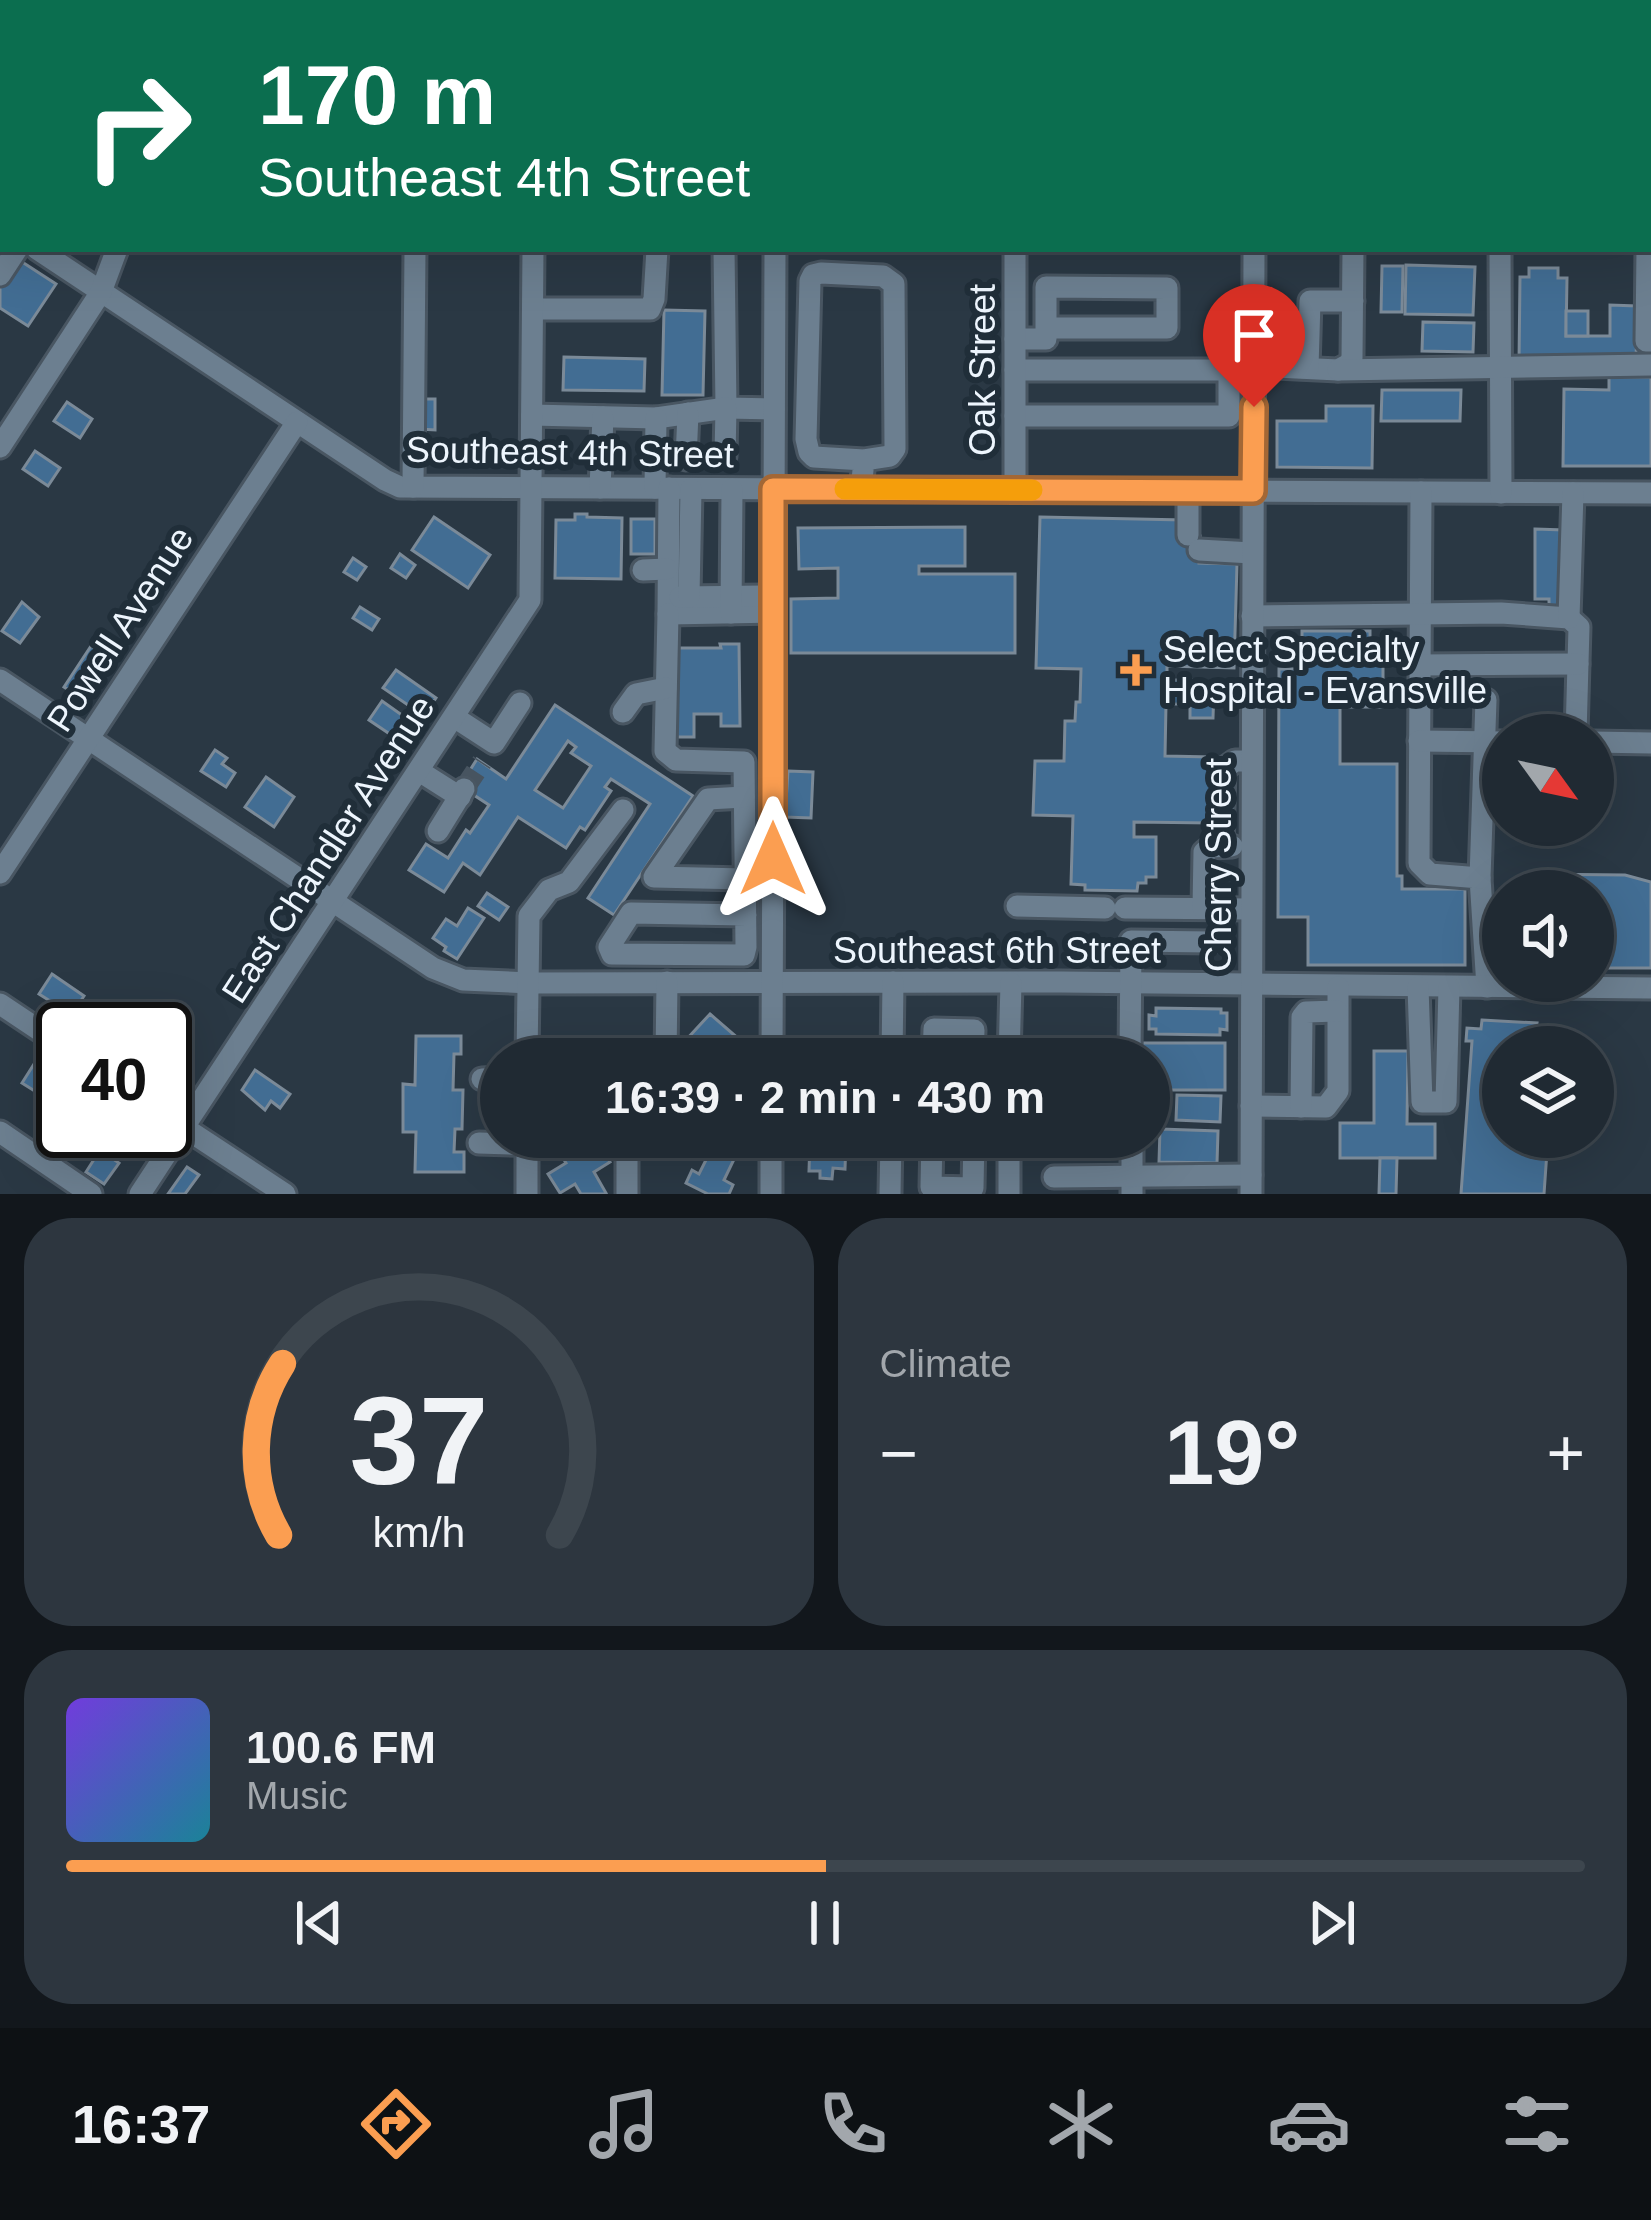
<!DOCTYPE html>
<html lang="en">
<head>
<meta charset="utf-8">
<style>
  body { margin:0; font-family:Arial,sans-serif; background:#2d363f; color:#f1f3f6; height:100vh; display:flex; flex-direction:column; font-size:45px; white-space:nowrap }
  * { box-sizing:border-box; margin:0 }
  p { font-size:39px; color:#a2a7ac }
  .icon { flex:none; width:66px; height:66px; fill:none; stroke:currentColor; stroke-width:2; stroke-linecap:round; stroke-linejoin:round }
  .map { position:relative; height:1194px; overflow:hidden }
  .drawer { display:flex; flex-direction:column; gap:24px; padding:24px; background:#12171c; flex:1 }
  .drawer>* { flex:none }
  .hud { position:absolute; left:0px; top:0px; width:1653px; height:252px; box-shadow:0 12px 48px #0002,0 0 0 3px #3d464e; background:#0b6e4f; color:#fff; overflow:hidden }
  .needle { width:78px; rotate:123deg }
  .fabs { position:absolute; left:1482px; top:714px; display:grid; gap:24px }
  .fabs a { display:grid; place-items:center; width:132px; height:132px; border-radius:50%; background:#202a33; box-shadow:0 12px 48px #0002,0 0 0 3px #3d464e; font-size:60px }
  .speed { position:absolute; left:36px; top:1002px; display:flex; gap:24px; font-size:60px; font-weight:700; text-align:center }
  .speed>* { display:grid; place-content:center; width:156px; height:156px; border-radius:50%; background:#202a33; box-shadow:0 12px 48px #0002,0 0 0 3px #3d464e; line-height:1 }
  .speed .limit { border:6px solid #111; border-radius:18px; background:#fff; color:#111 }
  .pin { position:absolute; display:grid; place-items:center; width:102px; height:102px; color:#fff; margin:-123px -51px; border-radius:50% 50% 50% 0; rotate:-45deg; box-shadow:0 0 12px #0007 }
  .pin .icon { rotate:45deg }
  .me { position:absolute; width:132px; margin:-66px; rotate:0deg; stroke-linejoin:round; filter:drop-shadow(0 0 9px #0008) }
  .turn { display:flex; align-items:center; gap:42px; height:252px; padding:0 60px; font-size:54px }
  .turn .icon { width:156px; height:156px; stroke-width:2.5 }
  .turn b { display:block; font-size:84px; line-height:102px }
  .big { font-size:90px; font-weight:700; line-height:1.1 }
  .drawer .widget { flex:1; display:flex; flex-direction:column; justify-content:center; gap:18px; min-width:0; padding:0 42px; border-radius:48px; background:#2d363f }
  .drawer .dial { align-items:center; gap:0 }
  .dial svg { height:312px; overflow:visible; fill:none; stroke:#3d464e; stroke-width:7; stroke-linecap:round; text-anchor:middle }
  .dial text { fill:#f1f3f6; stroke:none }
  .song { display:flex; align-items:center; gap:36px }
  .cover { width:144px; height:144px; border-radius:18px; background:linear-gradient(135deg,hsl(260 70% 55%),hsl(190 70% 35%)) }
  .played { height:12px; border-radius:6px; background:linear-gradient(90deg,#fb9e51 50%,#3d464e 50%) }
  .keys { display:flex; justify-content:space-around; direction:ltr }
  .heat { display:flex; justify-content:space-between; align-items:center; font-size:66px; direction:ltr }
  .drawer .tiles { flex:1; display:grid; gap:24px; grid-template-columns:1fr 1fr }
  .widget:last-child { grid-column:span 2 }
  .trip { position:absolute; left:480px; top:1038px; width:690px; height:120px; border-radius:60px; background:#202a33; box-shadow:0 12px 48px #0002,0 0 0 3px #3d464e; font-weight:700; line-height:120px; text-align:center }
  .dock { display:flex; height:192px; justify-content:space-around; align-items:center; background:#0d1114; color:#a2a7ac }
  .dock .icon { width:84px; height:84px }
  .dock .current { color:#fb9e51 }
  .dock b { font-size:54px; color:#f1f3f6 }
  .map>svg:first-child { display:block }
  .building { fill:#426d93; stroke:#7b8a98; stroke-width:3; fill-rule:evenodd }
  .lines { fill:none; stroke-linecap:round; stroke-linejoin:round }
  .minor-tunnel { stroke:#475460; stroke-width:21; stroke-dasharray:21 10; stroke-linecap:butt }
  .minor-casing { stroke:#495662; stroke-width:27 }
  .minor { stroke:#6c7f90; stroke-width:21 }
  .route-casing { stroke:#a36735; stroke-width:30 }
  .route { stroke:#fb9e51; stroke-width:21 }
  .slow { stroke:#f59e0b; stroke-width:21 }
  .poi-dot { fill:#fb9e51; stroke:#202e39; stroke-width:4.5 }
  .labels { text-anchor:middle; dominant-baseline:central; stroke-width:12; stroke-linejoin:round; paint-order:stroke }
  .street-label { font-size:36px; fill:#edf5fd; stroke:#202e39 }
  .poi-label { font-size:36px; fill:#edf5fd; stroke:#202e39; text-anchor:start }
</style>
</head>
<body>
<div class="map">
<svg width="1651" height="1194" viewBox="0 0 1651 1194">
  <rect width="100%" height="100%" fill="#2a3844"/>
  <g class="building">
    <polygon points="16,258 56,284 28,326 0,308 0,283"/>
    <polygon points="1406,265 1475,267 1473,315 1405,314"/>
    <polygon points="1382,266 1403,266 1402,312 1381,312"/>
    <polygon points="1529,268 1558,268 1558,278 1567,278 1566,336 1610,336 1610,305 1637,306 1636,365 1519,363 1520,277 1529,277"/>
    <polygon points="664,310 705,311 703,395 662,395"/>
    <rect x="1566" y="311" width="22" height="25"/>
    <polygon points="1423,322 1474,323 1473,352 1422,351"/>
    <polygon points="564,357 645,359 644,391 563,390"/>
    <polygon points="1609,377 1651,377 1651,466 1563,466 1564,389 1609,390"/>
    <polygon points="1382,390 1461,390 1460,421 1381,421"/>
    <polygon points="421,399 435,399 435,430 420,429"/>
    <polygon points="67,402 92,419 80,438 54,421"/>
    <polygon points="1326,406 1373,406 1372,468 1277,467 1277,421 1326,421"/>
    <polygon points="35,451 60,468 48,486 23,469"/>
    <polygon points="575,514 587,514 587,517 622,518 621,579 555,578 556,520 575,520"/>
    <polygon points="434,517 490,555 468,588 412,550"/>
    <polygon points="1040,517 1184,520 1183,535 1200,536 1199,563 1237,564 1234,668 1167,666 1167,680 1198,680 1198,687 1214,687 1213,718 1190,718 1190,704 1166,704 1165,756 1212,757 1211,823 1134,822 1134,837 1156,837 1156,877 1146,877 1146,883 1138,883 1137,891 1085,890 1085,885 1071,884 1073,816 1033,815 1035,761 1064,761 1065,721 1075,721 1076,702 1080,702 1081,669 1036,668"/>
    <rect x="631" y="519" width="24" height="35"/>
    <polygon points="965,527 965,566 919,566 919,574 1015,574 1015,653 791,653 791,599 838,598 838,568 799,569 798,528"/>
    <polygon points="1535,529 1564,530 1564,613 1549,613 1549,599 1535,599"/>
    <polygon points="400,554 415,565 406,578 391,568"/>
    <polygon points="353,558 366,567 357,580 344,572"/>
    <polygon points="22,602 39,617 20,643 2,631"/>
    <polygon points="360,607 379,619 372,630 353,618"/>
    <polygon points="1302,631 1370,631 1370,665 1383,665 1383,707 1340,707 1340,764 1397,764 1397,876 1402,876 1402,889 1465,889 1465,965 1308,965 1308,917 1278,917 1279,669 1302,669"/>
    <polygon points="720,644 739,644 740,726 721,726 721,714 694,714 694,737 673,737 673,648 721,648"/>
    <polygon points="91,646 110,658 88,691 78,684 73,693 64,687"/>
    <polygon points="396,670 436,698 424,716 383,688"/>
    <polygon points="382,701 416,725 403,743 369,720"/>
    <path d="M555,705L693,796L614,915L588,898L650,804L611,779L605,787L611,791L585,830L580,827L566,848L518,817L480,875L463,863L444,892L409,870L426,844L448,858L466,830L470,833L489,805L460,786L477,759L506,779ZM568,741L576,747L571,753L591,766L563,808L535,790Z"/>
    <polygon points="215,750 227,758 222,764 235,773 226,787 201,771"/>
    <polygon points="788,771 813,772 811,818 785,817"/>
    <polygon points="266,777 294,797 274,827 245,807"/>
    <polygon points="1531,874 1625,875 1651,882 1651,968 1593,968 1593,891 1531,891"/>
    <polygon points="487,893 508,907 499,920 478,906"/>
    <polygon points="468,908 484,918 457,959 444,951 446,947 433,938 446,919 457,926"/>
    <polygon points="52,974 84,996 74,1011 61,1002 58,1006 39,994"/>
    <polygon points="1156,1008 1221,1009 1221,1013 1227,1013 1227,1030 1220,1029 1220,1035 1156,1034 1156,1029 1149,1029 1149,1015 1156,1016"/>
    <polygon points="710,1014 740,1040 723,1059 707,1059 686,1040"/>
    <polygon points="1482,1020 1537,1023 1536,1031 1556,1033 1554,1047 1503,1047 1503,1137 1548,1137 1544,1194 1461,1194 1472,1041 1466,1041 1467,1028 1481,1029"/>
    <polygon points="416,1036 461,1036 461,1054 454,1054 453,1090 463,1090 462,1129 455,1129 454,1152 464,1152 464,1172 415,1172 416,1132 403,1132 403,1084 415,1085"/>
    <polygon points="1137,1043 1225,1043 1225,1090 1149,1090 1149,1059 1137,1059"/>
    <polygon points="1374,1051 1408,1051 1407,1124 1435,1124 1435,1158 1340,1158 1340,1123 1374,1123"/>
    <polygon points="34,1064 53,1076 41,1095 22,1083"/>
    <polygon points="255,1070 290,1094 280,1108 271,1101 265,1110 242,1090"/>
    <polygon points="55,1081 63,1086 63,1109 45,1098"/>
    <polygon points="1177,1095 1221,1096 1220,1122 1176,1120"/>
    <polygon points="1160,1129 1218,1131 1217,1163 1159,1162"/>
    <polygon points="104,1131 132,1131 136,1133 124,1152 100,1137"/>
    <polygon points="724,1137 739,1138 735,1146 739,1149 724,1180 733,1185 729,1194 708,1194 686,1183 692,1170 699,1174 717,1138 722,1140"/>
    <polygon points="813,1137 846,1140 845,1169 833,1168 832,1179 820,1178 820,1171 809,1171 810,1141 813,1141"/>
    <polygon points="574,1141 580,1151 597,1141 610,1162 594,1172 606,1193 604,1194 581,1194 575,1184 560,1193 548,1174 566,1163 558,1150"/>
    <polygon points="100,1150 119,1163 104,1184 86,1172"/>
    <polygon points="1380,1158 1397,1158 1396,1194 1379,1194"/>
    <polygon points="187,1167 199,1175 185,1194 168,1194"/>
  </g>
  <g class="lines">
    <polyline class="minor-tunnel" points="464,789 482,762"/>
    <defs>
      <g id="minor">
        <polyline points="128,0 128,3"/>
        <polyline points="1253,0 1253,3"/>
        <polyline points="10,3 10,0"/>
        <polyline points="535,3 535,0"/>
        <polyline points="654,3 654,0"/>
        <polyline points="778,3 778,0"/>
        <polyline points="898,3 898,0"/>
        <polyline points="1016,3 1016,0"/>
        <polyline points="1143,3 1143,0"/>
        <polyline points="1384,3 1384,0"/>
        <polyline points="1500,3 1500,0"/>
        <polyline points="1650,100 1651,100"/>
        <polyline points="0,223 3,213"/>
        <polyline points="37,249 385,480 400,487 1651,493"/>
        <polyline points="724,249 726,408 774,409"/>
        <polyline points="1500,249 1501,493"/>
        <polyline points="1647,249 1646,341 1651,341"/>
        <polyline points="0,275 17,249"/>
        <polyline points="533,309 650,309 654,299 657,249"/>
        <polyline points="1015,339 1046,339 1046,287 1167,288 1167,328 1046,328"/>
        <polyline points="1254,366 1338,370 1349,364 1352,358 1353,249"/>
        <polyline points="1308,368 1310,301 1353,301"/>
        <polyline points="1338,370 1651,365"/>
        <polyline points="532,415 656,418 726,408 725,456"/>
        <polyline points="1015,416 1229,416 1229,370 1015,370"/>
        <polyline points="0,447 101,292 117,249"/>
        <polyline points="686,459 688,413"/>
        <polyline points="413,487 415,249"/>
        <polyline points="600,488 603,417"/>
        <polyline points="655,488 656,418"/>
        <polyline points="669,488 668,614 773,612"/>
        <polyline points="861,490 864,460 814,457 809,452 806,439 810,281 813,275 821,273 883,276 894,284 895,449 890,456 864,460"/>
        <polyline points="1015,490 1015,249"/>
        <polyline points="1421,492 1419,863 1430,874 1480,878 1487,987"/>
        <polyline points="1188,535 1188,491"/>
        <polyline points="1199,550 1252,553"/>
        <polyline points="643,570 667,569"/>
        <polyline points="680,597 773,596"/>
        <polyline points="689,597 691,489"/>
        <polyline points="731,613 732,489"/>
        <polyline points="668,614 665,751 676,760 744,762 746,947 744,955 612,954 609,947 631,913 746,915"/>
        <polyline points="1252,616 1501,613 1569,618 1579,627 1576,735"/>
        <polyline points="1569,618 1573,493"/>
        <polyline points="1418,665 1578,664"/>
        <polyline points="0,680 433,968 463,980 530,983 1061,982 1651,988"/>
        <polyline points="623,712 636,694 666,688"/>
        <polyline points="454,717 494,743 520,703"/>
        <polyline points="1419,741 1503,742"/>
        <polyline points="1593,742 1651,743"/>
        <polyline points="419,771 460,797"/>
        <polyline points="744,797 708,799 654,877 745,879"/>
        <polyline points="438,831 464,789"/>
        <polyline points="1222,846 1224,769 1235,761 1251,761"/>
        <polyline points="0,873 297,422"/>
        <polyline points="1480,878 1486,700"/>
        <polyline points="1017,906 1105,908"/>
        <polyline points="1125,908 1250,909"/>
        <polyline points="1203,908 1204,852 1210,847 1232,846"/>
        <polyline points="1418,987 1422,1102 1446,1102 1449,987"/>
        <polyline points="0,1004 63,1046"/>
        <polyline points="1009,1057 1039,1057"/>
        <polyline points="527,1059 529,916 549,890 569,882 623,810"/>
        <polyline points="666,1059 667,982"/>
        <polyline points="772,1059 775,249"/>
        <polyline points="892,1059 893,982"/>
        <polyline points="933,1059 934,1029 974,1030 973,1059"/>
        <polyline points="1009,1059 1011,983"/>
        <polyline points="1130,1059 1131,941 1211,942"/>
        <polyline points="482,1079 501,1078"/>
        <polyline points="1251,1106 1326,1107 1338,1091 1338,987"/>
        <polyline points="1301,1107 1302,1017 1306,1012 1337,1011"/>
        <polyline points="165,1115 285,1194"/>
        <polyline points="0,1132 91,1194"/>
        <polyline points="932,1137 931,1187 973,1188 974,1137"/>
        <polyline points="1132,1137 1132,1194"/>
        <polyline points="479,1143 544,1145 556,1137"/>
        <polyline points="1009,1143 1038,1142"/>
        <polyline points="1054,1177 1251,1175"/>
        <polyline points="140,1194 530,600 533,249"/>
        <polyline points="527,1194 527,1137"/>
        <polyline points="627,1194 627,1137"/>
        <polyline points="771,1194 771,1137"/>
        <polyline points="890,1194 891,1137"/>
        <polyline points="1009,1194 1009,1137"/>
        <polyline points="1251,1194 1254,249"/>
      </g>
    </defs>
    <use href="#minor" class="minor-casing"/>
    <use href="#minor" class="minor"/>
  </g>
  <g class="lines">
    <defs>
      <polyline id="route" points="773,859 773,489 1253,491 1254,407"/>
    </defs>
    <use href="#route" class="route-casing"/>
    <use href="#route" class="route"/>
    <polyline class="slow" points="845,489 1032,490"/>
  </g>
  <path class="poi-dot" d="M1130 652h12v12h12v12h-12v12h-12v-12h-12v-12h12z"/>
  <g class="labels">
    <g class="street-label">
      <text transform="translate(982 370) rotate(-90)">Oak Street</text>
      <text transform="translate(570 452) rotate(1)">Southeast 4th Street</text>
      <text transform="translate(120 629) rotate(-57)">Powell Avenue</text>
      <text transform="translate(328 849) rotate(-57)">East Chandler Avenue</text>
      <text transform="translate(1218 865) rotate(-90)">Cherry Street</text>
      <text x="997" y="950">Southeast 6th Street</text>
    </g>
    <g class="poi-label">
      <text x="1163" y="649">Select Specialty<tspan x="1163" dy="41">Hospital - Evansville</tspan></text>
    </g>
  </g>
</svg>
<div class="fabs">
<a><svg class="needle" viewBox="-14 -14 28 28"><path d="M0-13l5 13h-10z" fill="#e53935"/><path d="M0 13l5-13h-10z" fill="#a2a7ac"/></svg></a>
<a><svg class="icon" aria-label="sound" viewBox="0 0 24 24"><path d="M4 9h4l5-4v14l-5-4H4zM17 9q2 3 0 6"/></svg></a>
<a><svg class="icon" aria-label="layers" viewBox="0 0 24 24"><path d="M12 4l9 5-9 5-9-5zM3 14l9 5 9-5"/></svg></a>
</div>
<div class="speed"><div class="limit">40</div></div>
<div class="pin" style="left:1254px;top:407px;background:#d93025"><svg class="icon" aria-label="arrive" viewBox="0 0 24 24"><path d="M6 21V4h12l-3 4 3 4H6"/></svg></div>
<svg class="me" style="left:773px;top:859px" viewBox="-20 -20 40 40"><path d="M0-17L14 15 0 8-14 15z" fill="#fb9e51" stroke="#fff" stroke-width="4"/></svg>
<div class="trip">16:39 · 2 min · 430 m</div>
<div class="hud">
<div class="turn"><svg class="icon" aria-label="right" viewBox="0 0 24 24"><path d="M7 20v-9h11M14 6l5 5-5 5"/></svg><div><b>170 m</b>Southeast 4th Street</div></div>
</div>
</div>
<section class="drawer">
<div class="tiles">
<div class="widget dial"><svg viewBox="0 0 100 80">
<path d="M14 69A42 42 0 1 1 86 69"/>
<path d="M14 69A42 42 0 0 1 15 25" stroke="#fb9e51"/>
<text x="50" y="56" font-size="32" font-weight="700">37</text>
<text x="50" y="72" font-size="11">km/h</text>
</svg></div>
<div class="widget"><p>Climate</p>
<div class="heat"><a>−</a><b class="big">19°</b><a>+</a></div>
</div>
<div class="widget">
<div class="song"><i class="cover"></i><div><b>100.6 FM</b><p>Music</p></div></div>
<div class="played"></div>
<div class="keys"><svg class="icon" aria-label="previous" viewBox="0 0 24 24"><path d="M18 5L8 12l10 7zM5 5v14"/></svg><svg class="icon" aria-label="pause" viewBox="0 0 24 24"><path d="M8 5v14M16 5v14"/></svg><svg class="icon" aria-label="next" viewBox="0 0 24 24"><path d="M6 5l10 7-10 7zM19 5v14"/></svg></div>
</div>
</div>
</section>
<nav class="dock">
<b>16:37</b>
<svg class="icon current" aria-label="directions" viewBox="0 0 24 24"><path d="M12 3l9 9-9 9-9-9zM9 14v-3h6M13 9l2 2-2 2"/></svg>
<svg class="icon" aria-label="music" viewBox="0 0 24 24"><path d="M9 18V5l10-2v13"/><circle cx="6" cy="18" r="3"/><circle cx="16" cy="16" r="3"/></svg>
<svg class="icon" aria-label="phone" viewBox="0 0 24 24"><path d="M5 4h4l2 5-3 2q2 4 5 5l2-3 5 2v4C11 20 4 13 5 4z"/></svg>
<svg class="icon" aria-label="climate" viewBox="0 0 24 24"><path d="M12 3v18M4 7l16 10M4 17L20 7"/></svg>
<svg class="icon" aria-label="car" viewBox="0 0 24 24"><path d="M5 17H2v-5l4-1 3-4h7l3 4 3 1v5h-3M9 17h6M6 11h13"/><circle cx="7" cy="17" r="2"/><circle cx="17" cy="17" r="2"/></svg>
<svg class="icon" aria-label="filters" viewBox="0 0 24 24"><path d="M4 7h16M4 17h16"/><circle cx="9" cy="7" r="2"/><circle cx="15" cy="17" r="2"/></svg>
</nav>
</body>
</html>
